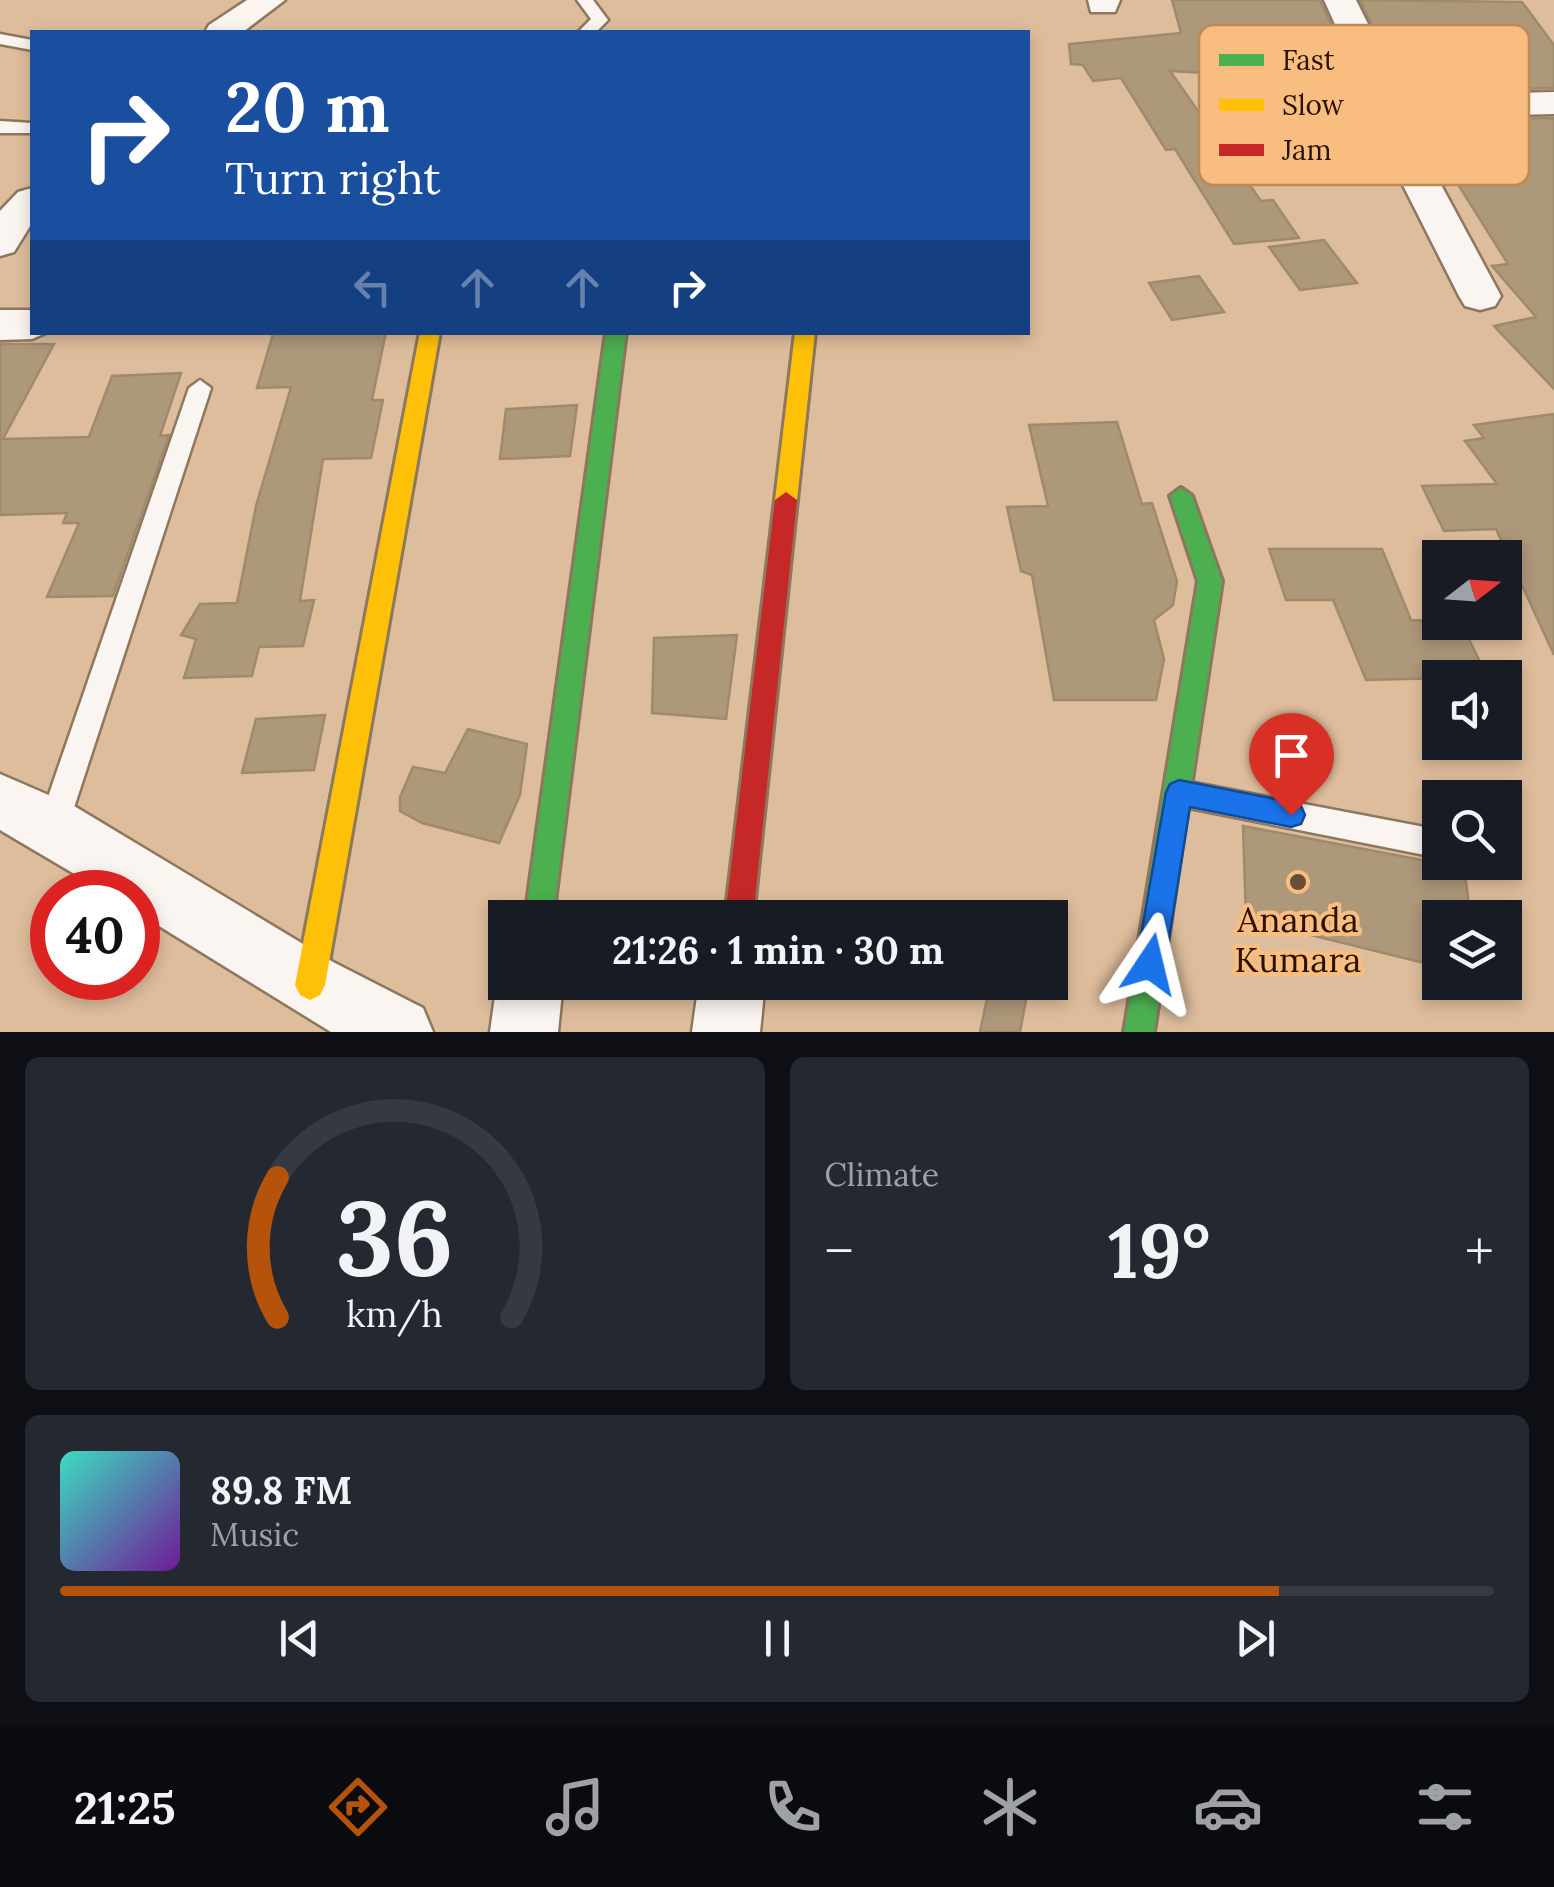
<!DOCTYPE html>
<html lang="en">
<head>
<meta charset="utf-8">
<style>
  body { margin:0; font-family:Lora,serif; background:#242831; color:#f1f3f6; height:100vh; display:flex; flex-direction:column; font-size:38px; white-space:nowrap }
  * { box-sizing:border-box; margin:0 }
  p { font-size:32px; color:#9ea1a6 }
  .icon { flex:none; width:55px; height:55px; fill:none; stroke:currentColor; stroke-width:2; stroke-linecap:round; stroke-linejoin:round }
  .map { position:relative; height:1032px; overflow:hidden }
  .panel { display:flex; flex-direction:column; gap:25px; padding:25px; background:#0d0f14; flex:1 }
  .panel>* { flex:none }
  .banner { position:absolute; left:30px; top:30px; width:1000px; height:305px; border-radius:0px; box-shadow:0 5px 15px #0003; background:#1a4fa0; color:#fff; overflow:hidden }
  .needle { width:65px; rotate:73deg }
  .tools { position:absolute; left:1422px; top:540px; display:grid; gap:20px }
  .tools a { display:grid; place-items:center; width:100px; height:100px; border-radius:0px; background:#171b24; box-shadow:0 5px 15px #0003; font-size:50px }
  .speed { position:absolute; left:30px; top:870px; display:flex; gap:20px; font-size:50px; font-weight:700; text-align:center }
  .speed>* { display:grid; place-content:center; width:130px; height:130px; border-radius:50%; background:#171b24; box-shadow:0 5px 15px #0003; line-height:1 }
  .speed .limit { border:15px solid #d22; background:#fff; color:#111 }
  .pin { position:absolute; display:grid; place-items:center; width:85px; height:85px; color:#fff; margin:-102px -42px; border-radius:50% 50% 50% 0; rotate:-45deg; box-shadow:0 0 10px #0007 }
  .pin .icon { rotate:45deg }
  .me { position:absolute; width:110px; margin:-55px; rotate:10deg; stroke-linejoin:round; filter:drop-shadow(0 0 8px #0008) }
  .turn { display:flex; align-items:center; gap:35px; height:210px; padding:0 30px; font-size:45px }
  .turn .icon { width:130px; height:130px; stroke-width:2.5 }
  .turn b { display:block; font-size:70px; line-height:85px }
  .lanes { display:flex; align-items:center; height:95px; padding:0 30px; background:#0003; justify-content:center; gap:50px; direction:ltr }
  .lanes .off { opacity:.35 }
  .big { font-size:75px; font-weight:700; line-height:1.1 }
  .panel .widget { flex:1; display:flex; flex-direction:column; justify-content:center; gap:15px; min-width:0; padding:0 35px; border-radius:15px; background:#242831 }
  .panel .dial { align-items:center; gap:0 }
  .dial svg { height:260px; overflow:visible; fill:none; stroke:#363941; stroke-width:7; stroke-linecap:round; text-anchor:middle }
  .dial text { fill:#f1f3f6; stroke:none }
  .song { display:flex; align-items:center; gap:30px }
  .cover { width:120px; height:120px; border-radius:15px; background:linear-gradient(135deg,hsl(170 70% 55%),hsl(280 70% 35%)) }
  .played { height:10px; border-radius:5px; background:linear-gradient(90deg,#b45309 85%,#363941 85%) }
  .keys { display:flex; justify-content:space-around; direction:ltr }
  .heat { display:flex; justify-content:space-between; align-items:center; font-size:55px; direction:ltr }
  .panel .tiles { flex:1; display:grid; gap:25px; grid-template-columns:1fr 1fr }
  .widget:last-child { grid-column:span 2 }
  .trip { position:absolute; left:488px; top:900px; width:580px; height:100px; border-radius:0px; background:#171b24; box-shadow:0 5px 15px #0003; font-weight:700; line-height:100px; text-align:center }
  .tab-bar { display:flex; height:160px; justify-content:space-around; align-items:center; background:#090b0e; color:#9ea1a6 }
  .tab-bar .icon { width:70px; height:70px }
  .tab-bar .current { color:#b45309 }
  .tab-bar b { font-size:45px; color:#f1f3f6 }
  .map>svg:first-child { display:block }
  .building { fill:#ae987a; stroke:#a08a6c; stroke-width:2.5 }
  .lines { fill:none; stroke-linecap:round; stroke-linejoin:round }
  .lane-casing { stroke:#8d775e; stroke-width:5 }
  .street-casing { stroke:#8d775e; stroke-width:5 }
  .fast-casing { stroke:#8d775e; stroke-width:6 }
  .slow-casing { stroke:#8d775e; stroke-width:6 }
  .jam-casing { stroke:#8d775e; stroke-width:6 }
  .lane { fill:#faf5f0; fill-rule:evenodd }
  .street { fill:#faf5f0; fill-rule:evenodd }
  .fast { fill:#4caf50; fill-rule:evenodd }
  .slow { fill:#ffc107; fill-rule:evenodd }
  .jam { fill:#c62828; fill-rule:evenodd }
  .route { fill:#1a73e8; stroke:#114b97; stroke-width:2.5 }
  .poi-dot { fill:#684e37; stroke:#fabd80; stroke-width:4 }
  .labels { text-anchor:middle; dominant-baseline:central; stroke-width:8; stroke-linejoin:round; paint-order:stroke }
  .near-poi-label { font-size:35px; fill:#291300; stroke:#fabd80 }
  .key { fill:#fabd80; stroke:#bb8a5a; stroke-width:2.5 }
  .key-label { font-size:28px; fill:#291300 }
</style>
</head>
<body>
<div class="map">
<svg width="1554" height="1032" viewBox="0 0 1554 1032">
  <rect width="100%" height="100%" fill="#debd9c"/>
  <g class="building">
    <polygon points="1172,0 1320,0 1348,61 1252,59 1257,76 1170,71 1261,201 1273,200 1299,238 1234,244 1175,149 1166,150 1121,78 1093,81 1083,65 1071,64 1069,44 1181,33"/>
    <polygon points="1360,0 1522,2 1554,45 1554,88 1406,92"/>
    <polygon points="1554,118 1554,389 1494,326 1536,317 1492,266 1508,264 1418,121"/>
    <polygon points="1324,240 1357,283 1300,290 1269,247"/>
    <polygon points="1199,276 1224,312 1172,320 1149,283"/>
    <polygon points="386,332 372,400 383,400 371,458 323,459 300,601 314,600 303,646 259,647 252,676 184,678 196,639 181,635 200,604 237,603 256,506 291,387 257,388 273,334"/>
    <polygon points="0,344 54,344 3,439 89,437 112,376 181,373 160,436 169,435 113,596 47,597 79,523 63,523 67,513 0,515"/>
    <polygon points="577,405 570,456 500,459 506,409"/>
    <polygon points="1554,414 1554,655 1496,529 1444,531 1422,486 1497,484 1465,441 1484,438 1474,425"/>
    <polygon points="1117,422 1142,504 1152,503 1177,581 1173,605 1154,620 1164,659 1156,700 1054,700 1032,575 1021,571 1007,507 1048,506 1029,425"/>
    <polygon points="1269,549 1382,549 1411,620 1461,622 1487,677 1366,680 1333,600 1286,600"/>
    <polygon points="737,635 726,719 652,713 654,638"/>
    <polygon points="325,715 314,770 242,773 256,719"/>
    <polygon points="468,729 527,744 520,795 499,843 422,823 400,811 400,797 413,767 445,773"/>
    <polygon points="1243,826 1464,868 1471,918 1440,918 1440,967 1246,919"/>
    <polygon points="989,989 1026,1000 1020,1032 980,1032"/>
  </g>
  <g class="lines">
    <defs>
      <g id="lane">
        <polygon points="577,0 593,0 608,20 596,32 578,32 591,19"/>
        <polygon points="0,34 32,40 32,50 0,44"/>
        <polygon points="0,121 32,123 32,133 0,133"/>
        <polygon points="200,380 211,388 68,826 64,836 53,840 42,836 38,826 189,388"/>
        <polygon points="1179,780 1440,830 1440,858 1179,806 1169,803 1164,793 1169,783"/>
      </g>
      <g id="street">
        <polygon points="247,0 285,0 243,32 205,32 209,25"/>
        <polygon points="1088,0 1120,0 1115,12 1091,12"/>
        <polygon points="1324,0 1356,0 1404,96 1554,92 1554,114 1405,118 1501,296 1495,306 1480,310 1465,306 1459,296 1367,114 1372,106"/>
        <polygon points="32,188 32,223 14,252 0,256 0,211 18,192"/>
        <polygon points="0,310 32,310 32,332 48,332 32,339 0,340"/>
        <polygon points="0,774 74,806 333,962 423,1008 433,1032 331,1032 138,913 138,892 105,892 0,830"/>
        <polygon points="505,963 505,982 563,982 558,1032 490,1032 497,982"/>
        <polygon points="699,982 765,982 760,1032 692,1032"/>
      </g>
      <g id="fast">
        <polygon points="606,332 626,332 553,918 525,918"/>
        <polygon points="1181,488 1192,496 1222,581 1154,1032 1124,1032 1198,581 1170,496"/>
      </g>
      <g id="slow">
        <polygon points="420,332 440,332 325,985 320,995 310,1000 300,995 295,985"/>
        <polygon points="795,332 815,332 797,500 786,508 775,500"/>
      </g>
      <polygon id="jam" points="786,492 797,500 753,918 725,918 775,500"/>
    </defs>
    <use href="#lane" class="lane-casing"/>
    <use href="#street" class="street-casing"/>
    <use href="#fast" class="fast-casing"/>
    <use href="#slow" class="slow-casing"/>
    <use href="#jam" class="jam-casing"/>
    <use href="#lane" class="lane"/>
    <use href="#street" class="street"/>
    <use href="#fast" class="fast"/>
    <use href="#slow" class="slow"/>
    <use href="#jam" class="jam"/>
  </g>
  <polygon class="route" points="1179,780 1291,802 1301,806 1305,815 1301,824 1291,827 1190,807 1165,964 1161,974 1150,978 1140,974 1136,964 1166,792 1170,784"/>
  <circle class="poi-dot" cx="1298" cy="882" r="10"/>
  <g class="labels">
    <g class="near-poi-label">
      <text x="1298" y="919">Ananda<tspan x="1298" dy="40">Kumara</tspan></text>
    </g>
  </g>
  <rect x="1199" y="25" width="330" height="160" rx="15" class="key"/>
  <rect x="1219" y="54" width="45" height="12" fill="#4caf50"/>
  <rect x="1219" y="99" width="45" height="12" fill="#ffc107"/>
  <rect x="1219" y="144" width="45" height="12" fill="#c62828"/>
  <g class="key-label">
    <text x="1282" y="70">Fast</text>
    <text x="1282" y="115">Slow</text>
    <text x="1282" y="160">Jam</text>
  </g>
</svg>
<div class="tools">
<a><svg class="needle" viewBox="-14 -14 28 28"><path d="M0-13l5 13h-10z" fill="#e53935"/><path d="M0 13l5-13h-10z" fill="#9ea1a6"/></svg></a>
<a><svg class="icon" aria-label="sound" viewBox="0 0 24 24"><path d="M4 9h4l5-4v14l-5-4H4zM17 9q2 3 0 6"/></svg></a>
<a><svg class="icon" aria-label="search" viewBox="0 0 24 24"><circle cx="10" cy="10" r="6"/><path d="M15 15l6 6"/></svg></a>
<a><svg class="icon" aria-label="layers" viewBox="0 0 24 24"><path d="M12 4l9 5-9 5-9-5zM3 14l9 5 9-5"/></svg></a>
</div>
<div class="speed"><div class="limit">40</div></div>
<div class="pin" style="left:1291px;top:815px;background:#d93025"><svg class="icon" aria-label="arrive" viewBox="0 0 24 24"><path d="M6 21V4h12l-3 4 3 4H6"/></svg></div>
<svg class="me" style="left:1150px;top:964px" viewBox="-20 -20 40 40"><path d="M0-17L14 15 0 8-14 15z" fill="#1a73e8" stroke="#fff" stroke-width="4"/></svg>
<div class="trip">21:26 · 1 min · 30 m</div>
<div class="banner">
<div class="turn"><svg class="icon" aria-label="right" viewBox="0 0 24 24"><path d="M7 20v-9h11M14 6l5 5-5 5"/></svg><div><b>20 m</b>Turn right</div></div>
<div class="lanes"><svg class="icon off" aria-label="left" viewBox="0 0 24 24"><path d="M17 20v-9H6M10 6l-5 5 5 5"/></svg><svg class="icon off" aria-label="ahead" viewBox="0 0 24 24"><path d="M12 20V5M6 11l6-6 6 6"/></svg><svg class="icon off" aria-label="ahead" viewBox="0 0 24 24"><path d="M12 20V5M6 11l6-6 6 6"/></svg><svg class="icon" aria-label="right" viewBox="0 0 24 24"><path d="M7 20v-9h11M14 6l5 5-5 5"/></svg></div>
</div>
</div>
<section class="panel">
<div class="tiles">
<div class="widget dial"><svg viewBox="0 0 100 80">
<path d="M14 69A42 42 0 1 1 86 69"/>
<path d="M14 69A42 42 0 0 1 14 26" stroke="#b45309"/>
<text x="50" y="56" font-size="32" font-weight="700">36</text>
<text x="50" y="72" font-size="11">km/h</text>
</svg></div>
<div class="widget"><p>Climate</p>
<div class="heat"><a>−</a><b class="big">19°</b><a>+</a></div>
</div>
<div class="widget">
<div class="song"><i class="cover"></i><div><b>89.8 FM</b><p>Music</p></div></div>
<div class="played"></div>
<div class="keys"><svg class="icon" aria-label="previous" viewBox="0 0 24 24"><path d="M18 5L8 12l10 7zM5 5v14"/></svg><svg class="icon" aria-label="pause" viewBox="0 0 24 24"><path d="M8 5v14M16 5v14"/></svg><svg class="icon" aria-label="next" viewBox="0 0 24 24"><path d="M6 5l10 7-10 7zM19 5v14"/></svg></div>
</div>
</div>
</section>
<nav class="tab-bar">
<b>21:25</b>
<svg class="icon current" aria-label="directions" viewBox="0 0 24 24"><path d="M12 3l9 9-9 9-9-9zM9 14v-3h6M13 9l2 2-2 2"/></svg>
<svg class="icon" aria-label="music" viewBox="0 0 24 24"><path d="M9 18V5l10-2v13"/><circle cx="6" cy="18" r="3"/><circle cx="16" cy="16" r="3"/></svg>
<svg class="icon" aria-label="phone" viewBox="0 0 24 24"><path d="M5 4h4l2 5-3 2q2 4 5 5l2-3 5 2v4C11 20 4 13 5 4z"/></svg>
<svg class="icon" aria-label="climate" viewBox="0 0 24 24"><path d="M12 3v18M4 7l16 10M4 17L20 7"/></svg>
<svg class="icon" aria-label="car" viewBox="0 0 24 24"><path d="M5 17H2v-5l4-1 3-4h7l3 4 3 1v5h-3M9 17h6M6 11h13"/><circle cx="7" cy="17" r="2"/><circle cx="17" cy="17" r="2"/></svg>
<svg class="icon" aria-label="filters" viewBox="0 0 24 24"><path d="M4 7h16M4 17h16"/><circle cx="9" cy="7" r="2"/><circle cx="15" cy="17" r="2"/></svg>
</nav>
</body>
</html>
